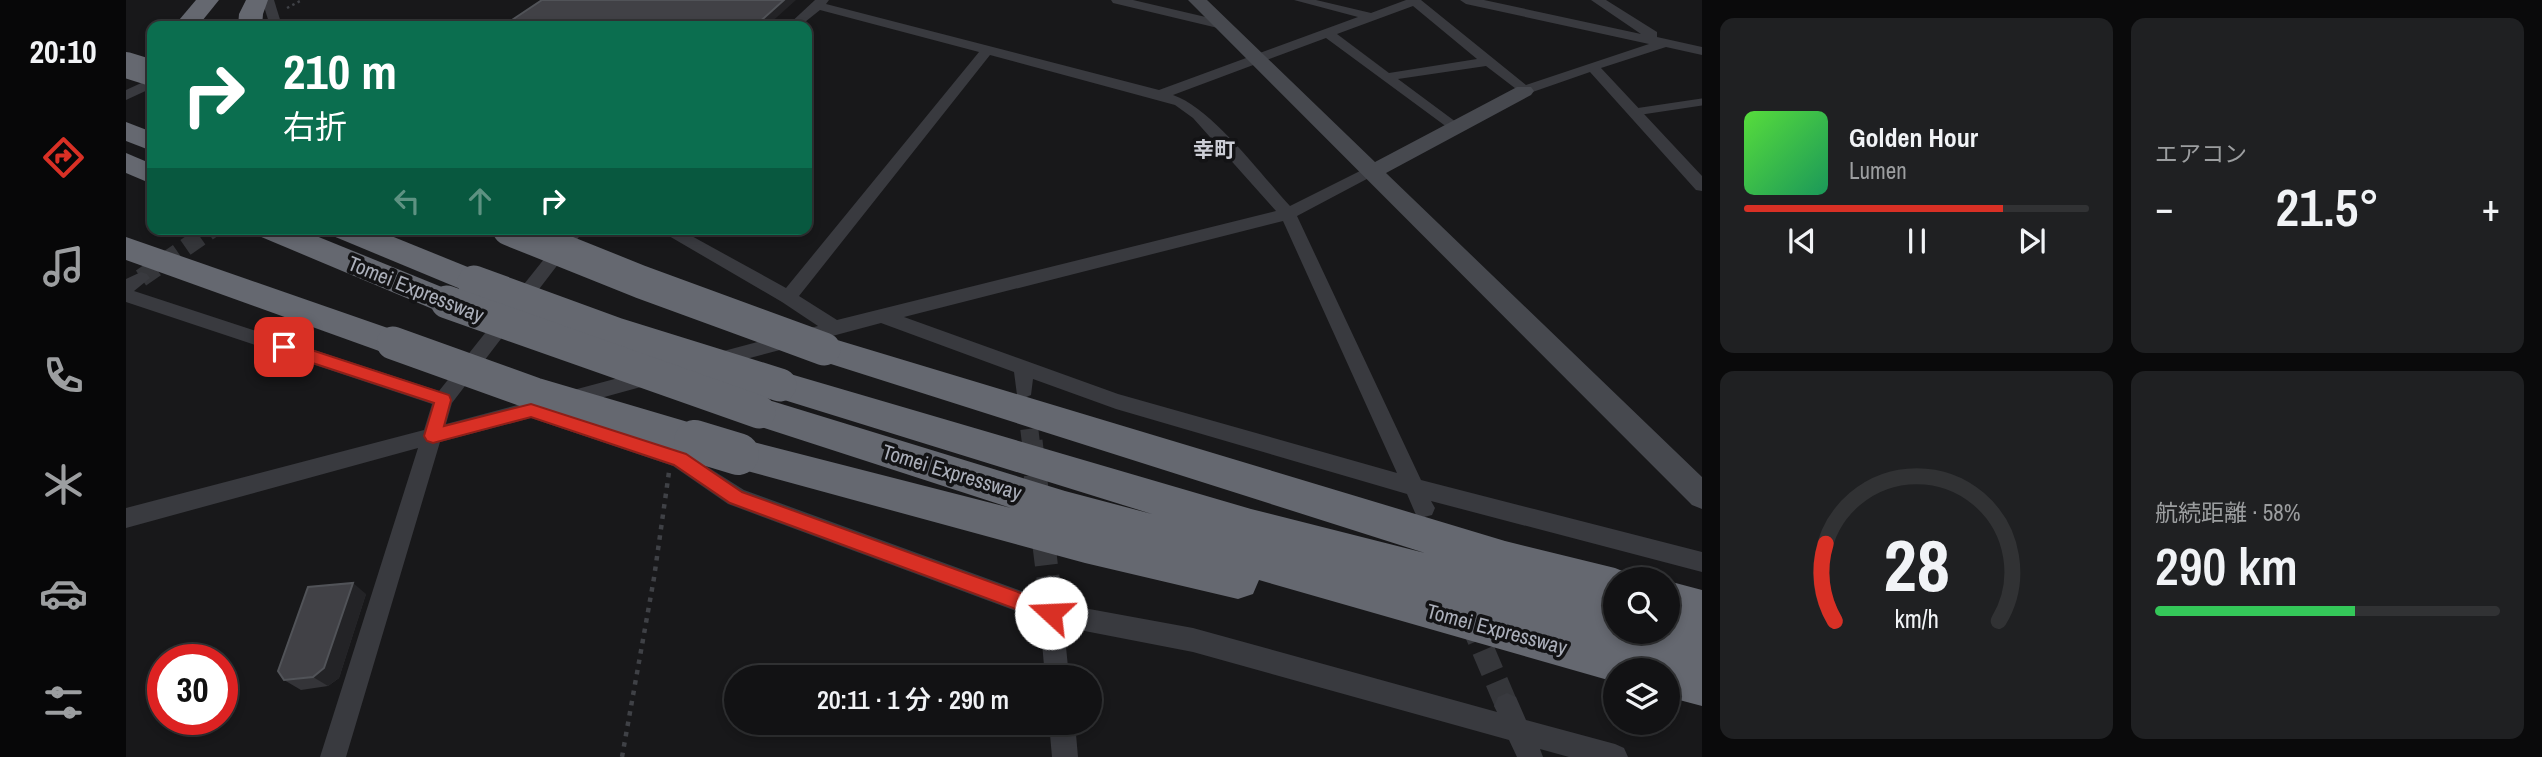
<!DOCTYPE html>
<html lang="ja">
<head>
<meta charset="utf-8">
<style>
  body { margin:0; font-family:"Archivo Narrow","Noto Sans JP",sans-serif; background:#1f2022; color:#f1f3f6; height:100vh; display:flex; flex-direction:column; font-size:26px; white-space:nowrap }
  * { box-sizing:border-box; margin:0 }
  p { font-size:23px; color:#9c9ea0 }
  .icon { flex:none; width:38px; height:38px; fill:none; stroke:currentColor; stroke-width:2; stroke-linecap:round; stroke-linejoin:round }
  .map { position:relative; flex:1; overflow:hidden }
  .side { display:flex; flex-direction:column; gap:18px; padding:18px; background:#0a0a0b; width:840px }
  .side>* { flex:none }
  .guide { position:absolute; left:21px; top:21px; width:665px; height:214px; border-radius:14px; box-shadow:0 4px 10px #0003,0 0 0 2px #313234; background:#0b6e4f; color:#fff; overflow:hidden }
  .fabs { position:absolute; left:1477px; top:567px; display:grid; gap:14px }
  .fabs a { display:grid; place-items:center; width:77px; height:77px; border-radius:50%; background:#121214; box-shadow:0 4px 10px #0003,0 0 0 2px #313234; font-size:35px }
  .speed { position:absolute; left:21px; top:644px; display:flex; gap:14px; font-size:35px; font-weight:700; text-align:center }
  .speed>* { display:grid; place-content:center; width:91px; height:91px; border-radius:50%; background:#121214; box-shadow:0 4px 10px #0003,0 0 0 2px #313234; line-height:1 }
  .speed .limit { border:10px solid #d22; background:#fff; color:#111 }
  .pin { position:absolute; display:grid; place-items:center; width:60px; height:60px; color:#fff; margin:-30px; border-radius:14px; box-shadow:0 4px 10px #0006 }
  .me { position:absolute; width:77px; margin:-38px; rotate:290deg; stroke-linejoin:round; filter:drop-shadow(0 0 5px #0008) }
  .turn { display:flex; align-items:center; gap:24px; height:147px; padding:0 21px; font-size:32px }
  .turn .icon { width:91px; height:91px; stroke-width:2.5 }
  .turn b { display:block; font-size:49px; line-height:60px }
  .lanes { display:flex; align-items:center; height:66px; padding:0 21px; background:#0003; justify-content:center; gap:35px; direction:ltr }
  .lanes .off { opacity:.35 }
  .big { font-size:52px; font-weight:600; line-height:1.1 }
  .side .widget { flex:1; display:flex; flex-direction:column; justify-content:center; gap:10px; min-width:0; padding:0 24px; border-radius:14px; background:#1f2022 }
  .side .dial { align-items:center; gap:0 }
  .dial svg { height:182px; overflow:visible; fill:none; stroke:#313234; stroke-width:7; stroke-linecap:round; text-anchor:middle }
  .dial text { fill:#f1f3f6; stroke:none }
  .song { display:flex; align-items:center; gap:21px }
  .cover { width:84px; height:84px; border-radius:10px; background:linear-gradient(135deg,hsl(110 70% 55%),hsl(150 70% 35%)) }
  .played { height:7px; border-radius:4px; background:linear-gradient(90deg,#d93025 75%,#313234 75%) }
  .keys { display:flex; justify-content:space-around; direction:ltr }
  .heat { display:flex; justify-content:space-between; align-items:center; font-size:38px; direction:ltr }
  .charge { height:10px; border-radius:5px; background:linear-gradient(90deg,#34c759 58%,#313234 0) }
  .side .tiles { flex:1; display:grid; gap:18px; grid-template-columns:repeat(2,1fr) }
  .trip { position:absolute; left:598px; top:665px; width:378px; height:70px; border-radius:35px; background:#121214; box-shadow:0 4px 10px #0003,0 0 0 2px #313234; font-weight:600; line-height:70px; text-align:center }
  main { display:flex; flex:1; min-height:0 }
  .menu { display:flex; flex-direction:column; width:126px; justify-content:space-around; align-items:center; background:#070708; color:#9c9ea0 }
  .menu .icon { width:49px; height:49px }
  .menu .on { color:#d93025 }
  .menu b { font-size:32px; color:#f1f3f6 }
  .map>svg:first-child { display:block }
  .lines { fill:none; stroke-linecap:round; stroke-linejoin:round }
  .street-tunnel-far1 { stroke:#35363a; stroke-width:18; stroke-dasharray:18 9; stroke-linecap:butt }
  .street-tunnel { stroke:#35363a; stroke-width:23; stroke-dasharray:23 11; stroke-linecap:butt }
  .path-far1 { stroke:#3f4146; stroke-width:2.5; stroke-dasharray:2.5 3.5; stroke-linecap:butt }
  .path { stroke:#3f4146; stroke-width:4.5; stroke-dasharray:4.5 6; stroke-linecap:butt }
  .lane { stroke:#393a3f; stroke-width:7 }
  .street { fill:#393a3f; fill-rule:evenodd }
  .secondary { fill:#47494f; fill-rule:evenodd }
  .highway { fill:#656870; fill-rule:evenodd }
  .highway-bridge-far2 { stroke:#656870; stroke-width:26 }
  .highway-bridge-far1 { stroke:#656870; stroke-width:33 }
  .highway-bridge { stroke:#656870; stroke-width:42 }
  .wall { fill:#343438 }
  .shaded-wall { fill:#232326 }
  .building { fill:#414146; stroke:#515358; stroke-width:2 }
  .route { fill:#d93025; stroke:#8d1f18; stroke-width:2 }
  .labels { text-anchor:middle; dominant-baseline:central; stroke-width:7; stroke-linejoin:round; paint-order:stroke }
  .far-quarter-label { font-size:21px; font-weight:bold; fill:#ccced6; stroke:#131315 }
  .street-label { font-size:21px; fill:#abafba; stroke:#131315 }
</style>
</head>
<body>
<main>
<nav class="menu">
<b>20:10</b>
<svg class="icon on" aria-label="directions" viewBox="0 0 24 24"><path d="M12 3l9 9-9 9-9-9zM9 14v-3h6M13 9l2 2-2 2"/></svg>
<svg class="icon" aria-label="music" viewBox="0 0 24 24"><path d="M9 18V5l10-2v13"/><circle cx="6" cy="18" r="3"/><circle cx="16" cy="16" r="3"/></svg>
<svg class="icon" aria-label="phone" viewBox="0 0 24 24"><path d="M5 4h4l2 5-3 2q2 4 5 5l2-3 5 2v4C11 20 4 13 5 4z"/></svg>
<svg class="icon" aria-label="climate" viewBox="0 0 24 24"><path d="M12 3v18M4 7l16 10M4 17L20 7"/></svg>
<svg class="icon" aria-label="car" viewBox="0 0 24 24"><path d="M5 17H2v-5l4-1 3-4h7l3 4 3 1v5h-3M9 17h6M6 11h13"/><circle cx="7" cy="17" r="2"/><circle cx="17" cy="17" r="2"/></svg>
<svg class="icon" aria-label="filters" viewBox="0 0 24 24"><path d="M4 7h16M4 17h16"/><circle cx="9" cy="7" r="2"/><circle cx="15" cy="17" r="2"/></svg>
</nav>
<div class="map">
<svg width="1576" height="757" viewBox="0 0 1576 757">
  <rect width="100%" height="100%" fill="#18181a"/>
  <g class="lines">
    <g class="street-tunnel-far1">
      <polyline points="15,278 86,229"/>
      <polyline points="900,402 905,443"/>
    </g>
    <g class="street-tunnel">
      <polyline points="905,441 923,586"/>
      <polyline points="1344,619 1381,706"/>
    </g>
    <polyline class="path-far1" points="161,8 176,0"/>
    <polyline class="path" points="496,757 528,578 543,472"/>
    <polyline class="lane" points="1509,112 1576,102"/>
    <g class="street">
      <polygon points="136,0 148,0 156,26 144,26"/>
      <path d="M689,0H703L700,4L1033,90L1232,17L1168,0H1190L1245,13L1280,0H1295L1400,85L1523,44L1340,4L1334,0H1358L1515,34L1465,0H1480L1531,32V37L1576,47V55L1540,47L1475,68L1576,176V191L1570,190L1464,72L1398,95L1360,66L1272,79L1334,125L1336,128L1334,131L1329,133L1200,38L1047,95C1086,108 1135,175 1164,206L1240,168L1246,167L1254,172L1171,216L1295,480L1576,552V572L1305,501L1309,508L1306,515L1298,517L1290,515L1281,494L990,409L907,379L905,395L898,398L891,395L888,372L755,323L586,368L579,366L577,361L579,356L692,326L656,302L531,229H553L660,288L853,52L694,10L674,26H661ZM1287,6L1351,59L1263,73L1211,34ZM864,55L1049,105L1067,118L1150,211L711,320L673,296ZM1157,221L1271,473L992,394L778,317Z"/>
      <polygon points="985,0 1007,0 1101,22 1103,25 1096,29 987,3"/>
      <polygon points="26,78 26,88 0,100 0,90"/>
      <polygon points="442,229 459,229 326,403 320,424 526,369 533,372 536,377 533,382 431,410 561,454 618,490 912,597 912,586 915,578 923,575 931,578 936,604 1067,628 1371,712 1368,706 1372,697 1381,693 1390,697 1400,720 1489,744 1498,748 1502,757 1443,757 1414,749 1417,757 1391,757 1383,740 1067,652 938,627 943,677 919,677 914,620 602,504 547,466 405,418 314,442 220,757 194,757 292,448 0,528 0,508 298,430 306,404 0,302 0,279 15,272 21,274 24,278 8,291 313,391"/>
      <polygon points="923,723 949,723 952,757 926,757"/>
    </g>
    <polygon class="secondary" points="1062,0 1081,0 1249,162 1391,87 1405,87 1408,91 1405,95 1260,173 1576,477 1576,509 1566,505"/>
    <g class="highway">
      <polygon points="70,0 93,0 72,26 48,26"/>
      <polygon points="120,0 142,0 137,14 136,26 112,26 113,14"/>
      <polygon points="0,122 26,132 26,151 0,141"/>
      <polygon points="0,153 26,164 26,184 0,173"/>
      <polygon points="129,229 173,229 333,294 337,302 333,310 321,314 309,310 133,236"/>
      <polygon points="203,229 248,229 359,274 364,282 359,290 348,293 337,290 207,236"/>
      <polygon points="0,237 279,334 284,343 279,352 267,356 0,260"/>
      <polygon points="698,336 1379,541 1489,568 1504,574 1506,579 1489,579 1489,632 1506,632 1504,637 1495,640 1512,645 1507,632 1542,632 1542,581 1576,590 1576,706 1542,697 1542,670 1489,670 1489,682 1133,580 1127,594 1112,599 959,563 599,465 593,454 599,443 612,438 885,508 620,422 615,412 620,402 633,397 939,491 1026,514 642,395 636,385 642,375 654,371 1125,509 1299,553 686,358 681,349 686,340"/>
    </g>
    <polyline class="highway-bridge-far2" points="0,65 26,73"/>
    <g class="highway-bridge-far1">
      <polyline points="383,229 515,282 698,349"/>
      <polyline points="348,282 490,334 654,385"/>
      <polyline points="321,302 633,412"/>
      <polyline points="267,343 409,394 575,443"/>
    </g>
    <polyline class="highway-bridge" points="569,441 612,454"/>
  </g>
  <polygon class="wall" points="240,594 213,678 202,686 175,690 158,680"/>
  <g class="shaded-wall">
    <polygon points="658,0 670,0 641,26 629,26"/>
    <polygon points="227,583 240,594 213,678 202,686 187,677"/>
  </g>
  <g class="building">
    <polygon points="416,0 658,0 629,26 377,26"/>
    <polygon points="227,583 198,668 187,677 158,680 152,671 182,587"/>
  </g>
  <polygon class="route" points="158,341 323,395 325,400 318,426 405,404 560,454 616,492 925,604 932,606 934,613 932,620 925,622 604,503 548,465 405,417 307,443 301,441 298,436 308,403 153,352 151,347"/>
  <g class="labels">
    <g class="far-quarter-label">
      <text x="1088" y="149">幸町</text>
    </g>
    <g class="street-label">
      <text transform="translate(290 289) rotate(22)">Tomei Expressway</text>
      <text transform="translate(826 472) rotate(17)">Tomei Expressway</text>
      <text transform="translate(1371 629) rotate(15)">Tomei Expressway</text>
    </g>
  </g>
</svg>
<div class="fabs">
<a><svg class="icon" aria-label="search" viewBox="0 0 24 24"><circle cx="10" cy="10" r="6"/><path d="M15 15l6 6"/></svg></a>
<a><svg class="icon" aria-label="layers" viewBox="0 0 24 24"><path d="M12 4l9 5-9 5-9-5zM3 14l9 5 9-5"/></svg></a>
</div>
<div class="speed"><div class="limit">30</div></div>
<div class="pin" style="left:158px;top:347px;background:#d93025"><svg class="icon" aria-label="arrive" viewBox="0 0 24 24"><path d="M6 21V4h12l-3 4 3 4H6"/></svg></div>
<svg class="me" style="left:925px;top:613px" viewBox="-20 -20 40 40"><circle r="19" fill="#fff"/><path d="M0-13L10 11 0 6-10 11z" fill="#d93025"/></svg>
<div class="trip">20:11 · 1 分 · 290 m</div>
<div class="guide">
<div class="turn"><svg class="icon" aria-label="right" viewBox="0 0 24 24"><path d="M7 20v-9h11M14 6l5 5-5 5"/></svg><div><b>210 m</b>右折</div></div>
<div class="lanes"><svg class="icon off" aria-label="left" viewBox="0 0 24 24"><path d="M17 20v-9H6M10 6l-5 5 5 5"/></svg><svg class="icon off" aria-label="ahead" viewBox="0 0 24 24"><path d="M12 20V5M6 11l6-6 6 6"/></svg><svg class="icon" aria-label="right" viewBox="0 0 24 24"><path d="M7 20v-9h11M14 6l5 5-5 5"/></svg></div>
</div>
</div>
<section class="side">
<div class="tiles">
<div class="widget">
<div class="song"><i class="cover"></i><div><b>Golden Hour</b><p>Lumen</p></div></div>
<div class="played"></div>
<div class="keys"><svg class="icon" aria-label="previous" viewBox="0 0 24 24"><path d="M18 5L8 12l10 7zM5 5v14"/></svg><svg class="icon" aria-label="pause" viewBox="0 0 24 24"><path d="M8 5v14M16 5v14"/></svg><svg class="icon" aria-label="next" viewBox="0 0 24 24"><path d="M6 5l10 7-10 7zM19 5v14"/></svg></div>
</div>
<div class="widget"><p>エアコン</p>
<div class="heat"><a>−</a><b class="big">21.5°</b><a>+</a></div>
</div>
<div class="widget dial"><svg viewBox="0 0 100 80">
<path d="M14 69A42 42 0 1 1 86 69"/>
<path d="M14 69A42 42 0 0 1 10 35" stroke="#d93025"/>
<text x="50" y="56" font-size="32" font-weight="700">28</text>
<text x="50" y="72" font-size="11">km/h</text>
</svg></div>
<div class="widget"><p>航続距離 · 58%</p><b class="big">290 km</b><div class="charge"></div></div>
</div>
</section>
</main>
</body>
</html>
